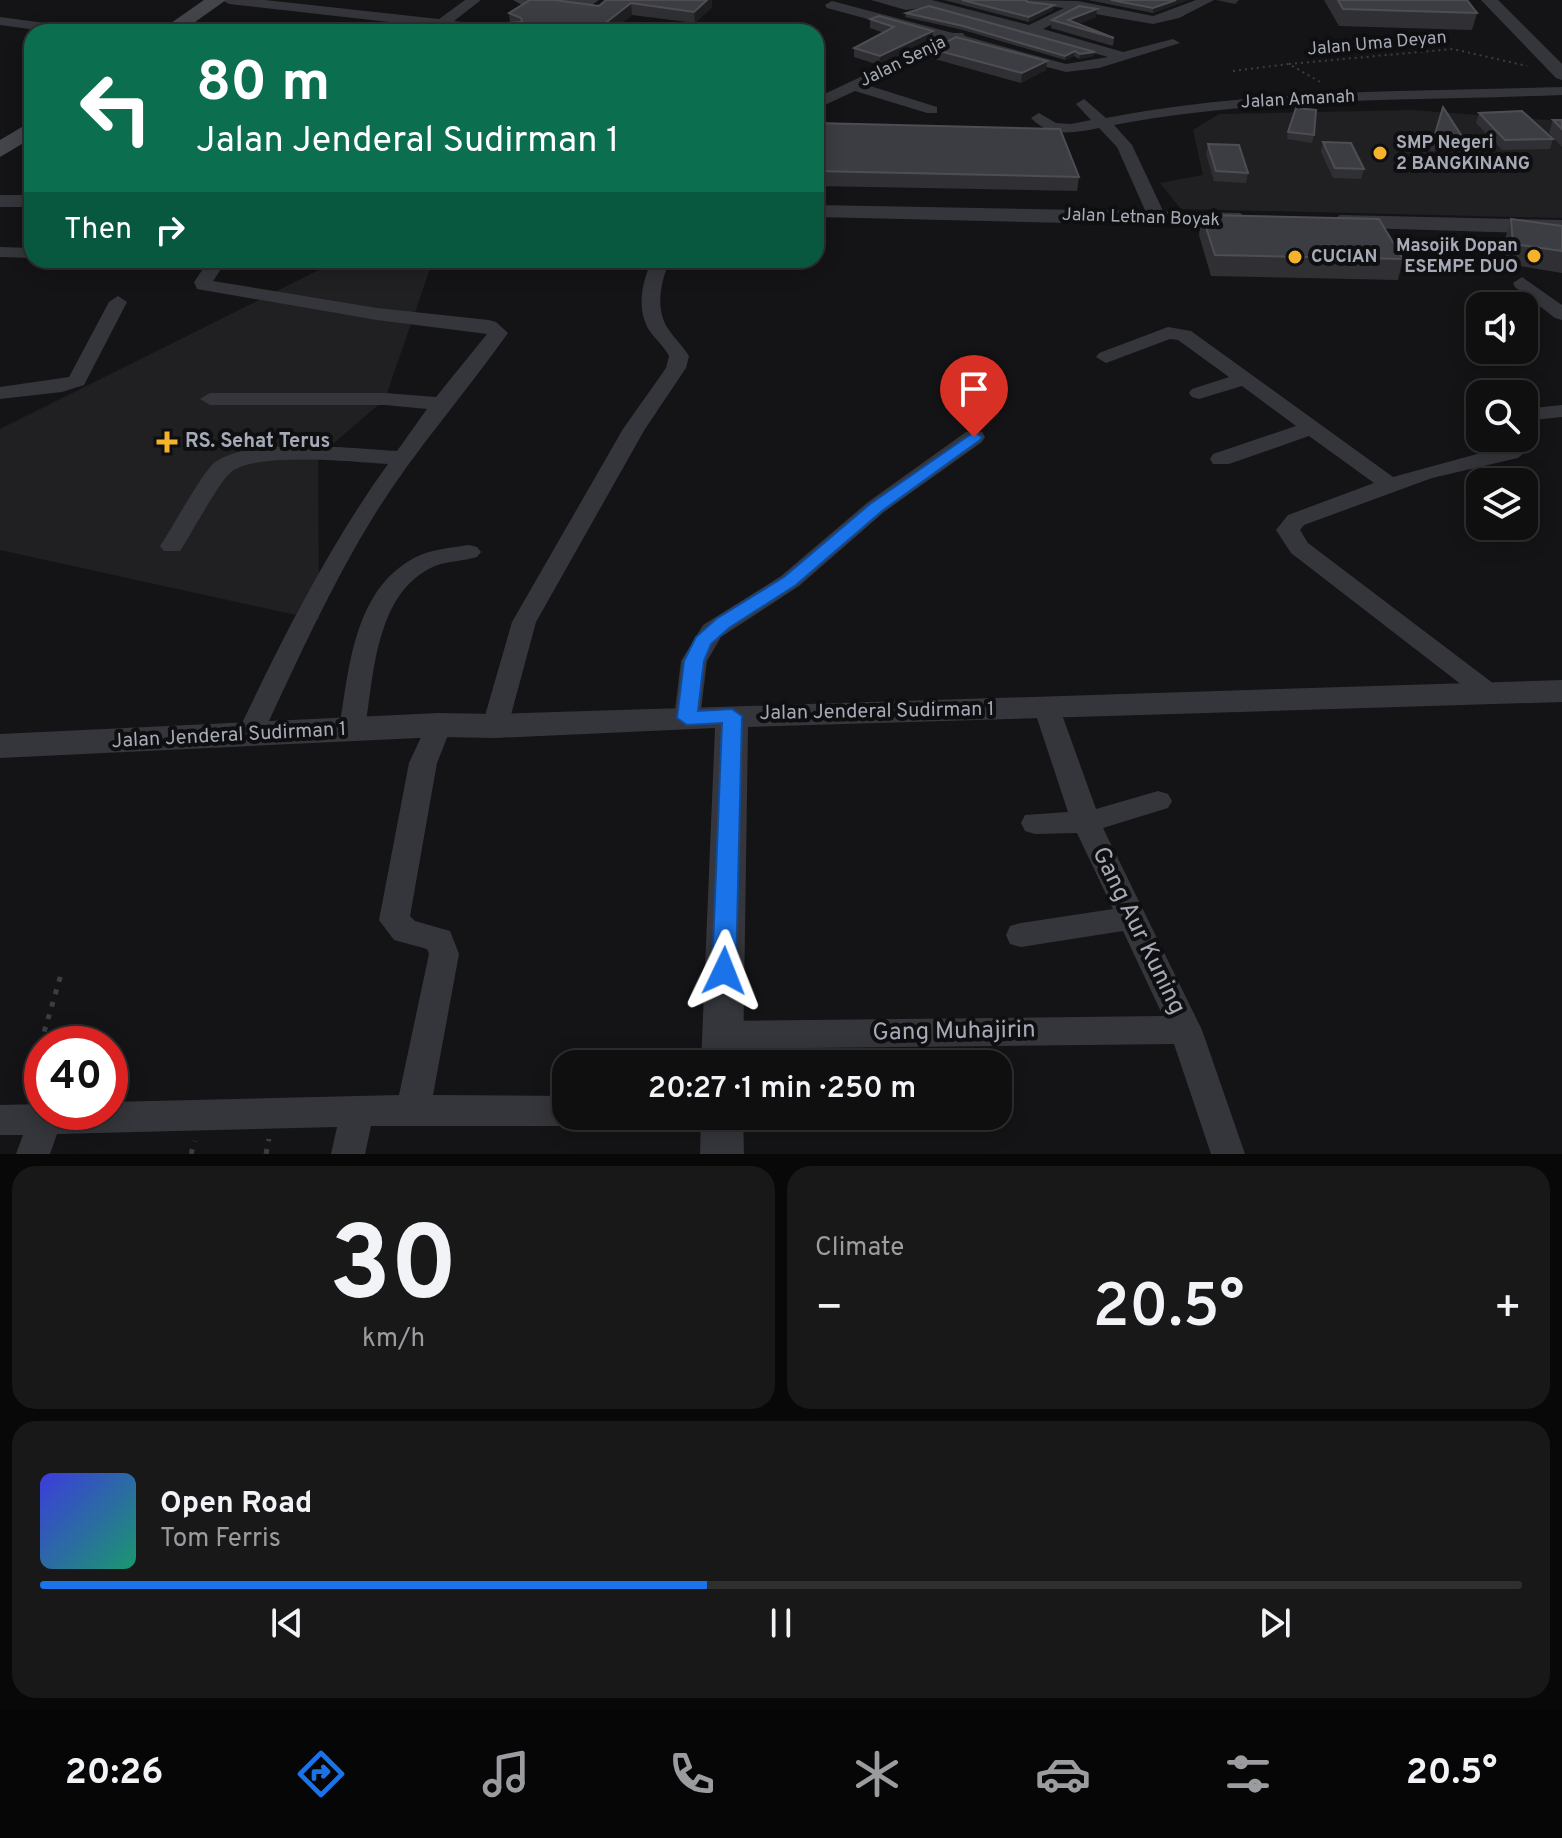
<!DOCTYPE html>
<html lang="en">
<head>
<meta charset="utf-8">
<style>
  body { margin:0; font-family:Overpass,sans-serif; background:#181819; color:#f1f3f6; height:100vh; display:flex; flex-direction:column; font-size:30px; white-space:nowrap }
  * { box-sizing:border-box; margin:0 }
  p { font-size:26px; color:#9b9c9f }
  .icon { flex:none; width:44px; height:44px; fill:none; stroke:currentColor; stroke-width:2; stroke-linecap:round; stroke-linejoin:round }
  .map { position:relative; height:1154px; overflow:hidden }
  .drawer { display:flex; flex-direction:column; gap:12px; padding:12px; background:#080809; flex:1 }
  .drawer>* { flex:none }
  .guide { position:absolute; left:24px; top:24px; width:800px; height:244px; border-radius:24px; box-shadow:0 4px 20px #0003,0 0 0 2px #2f2f30; background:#0b6e4f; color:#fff; overflow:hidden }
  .tools { position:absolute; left:1466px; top:292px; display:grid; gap:16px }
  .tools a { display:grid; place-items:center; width:72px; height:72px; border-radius:16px; background:#0f0f10; box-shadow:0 4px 20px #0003,0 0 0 2px #2f2f30; font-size:40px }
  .speed { position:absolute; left:24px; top:1026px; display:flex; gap:16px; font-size:40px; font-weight:700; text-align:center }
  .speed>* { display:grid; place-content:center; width:104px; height:104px; border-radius:50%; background:#0f0f10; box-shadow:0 4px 20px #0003,0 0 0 2px #2f2f30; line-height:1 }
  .speed .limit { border:12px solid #d22; background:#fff; color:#111 }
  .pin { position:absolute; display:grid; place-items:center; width:68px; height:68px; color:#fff; margin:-82px -34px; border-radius:50% 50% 50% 0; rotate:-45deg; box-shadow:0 0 8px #0007 }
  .pin .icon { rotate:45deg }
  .me { position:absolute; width:88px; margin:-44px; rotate:2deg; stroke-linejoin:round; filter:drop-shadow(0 0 6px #0008) }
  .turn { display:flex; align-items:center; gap:28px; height:168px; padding:0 40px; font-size:36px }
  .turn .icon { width:104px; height:104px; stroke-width:2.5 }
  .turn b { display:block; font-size:56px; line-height:68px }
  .then { display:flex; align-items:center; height:76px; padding:0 40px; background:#0003; gap:16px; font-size:30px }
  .big { font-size:60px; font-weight:600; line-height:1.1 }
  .drawer .widget { flex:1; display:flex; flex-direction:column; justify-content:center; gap:12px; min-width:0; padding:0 28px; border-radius:24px; background:#181819 }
  .drawer .dial { align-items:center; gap:0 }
  .dial b { font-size:104px; line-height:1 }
  .song { display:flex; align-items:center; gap:24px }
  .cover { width:96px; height:96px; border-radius:12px; background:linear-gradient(135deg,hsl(240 70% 55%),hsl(160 70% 35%)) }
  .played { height:8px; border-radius:4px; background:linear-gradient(90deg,#1a73e8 45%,#2f2f30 45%) }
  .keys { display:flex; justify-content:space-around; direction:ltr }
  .heat { display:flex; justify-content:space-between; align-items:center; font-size:44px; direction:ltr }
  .drawer .tiles { flex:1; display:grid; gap:12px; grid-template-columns:1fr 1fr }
  .widget:last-child { grid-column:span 2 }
  .trip { position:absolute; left:552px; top:1050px; width:460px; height:80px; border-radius:24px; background:#0f0f10; box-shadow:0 4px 20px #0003,0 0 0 2px #2f2f30; font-weight:600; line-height:80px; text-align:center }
  .tab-bar { display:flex; height:128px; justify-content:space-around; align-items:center; background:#060606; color:#9b9c9f }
  .tab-bar .icon { width:56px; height:56px }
  .tab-bar .selected { color:#1a73e8 }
  .tab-bar b { font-size:36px; color:#f1f3f6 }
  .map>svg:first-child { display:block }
  .built { fill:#202023 }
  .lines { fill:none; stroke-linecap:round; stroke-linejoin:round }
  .path-far1 { stroke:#3b3d42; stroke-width:2; stroke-dasharray:2 4; stroke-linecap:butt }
  .path { stroke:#3b3d42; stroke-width:5; stroke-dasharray:5 8; stroke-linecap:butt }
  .minor { fill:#35363b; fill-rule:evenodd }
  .tertiary { fill:#35363b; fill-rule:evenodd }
  .secondary { fill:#43454b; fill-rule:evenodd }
  .wall { fill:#303034 }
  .shaded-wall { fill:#1f1f22 }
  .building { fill:#3c3d42; stroke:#4d4e54; stroke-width:2 }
  .route { fill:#1a73e8; stroke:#114b97; stroke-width:2 }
  .poi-dot { fill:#f5b32c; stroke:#0f0f11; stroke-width:3 }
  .labels { text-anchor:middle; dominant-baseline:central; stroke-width:8; stroke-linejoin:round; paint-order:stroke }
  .far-street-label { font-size:18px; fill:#a5aab6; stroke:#0f0f11 }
  .far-poi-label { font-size:18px; font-weight:bold; fill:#a5aab6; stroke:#0f0f11; text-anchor:start }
  .poi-label { font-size:20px; font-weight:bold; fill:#a5aab6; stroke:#0f0f11; text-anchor:start }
  .street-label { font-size:20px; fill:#a5aab6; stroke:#0f0f11 }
  .near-street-label { font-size:24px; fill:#a5aab6; stroke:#0f0f11 }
</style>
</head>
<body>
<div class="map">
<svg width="1562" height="1154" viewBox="0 0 1562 1154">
  <rect width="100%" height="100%" fill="#141416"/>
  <g class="built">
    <polygon points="1411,110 1562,121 1562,218 1181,209 1160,183 1203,175 1193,130 1219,114"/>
    <polygon points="339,260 433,260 385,399 318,457 319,620 0,550 0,429"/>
  </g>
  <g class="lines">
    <g class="path-far1">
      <polyline points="1289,64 1453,49 1527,66"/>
      <polyline points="1233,71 1289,64 1322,83"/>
    </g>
    <g class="path">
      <polyline points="26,1094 62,971"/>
      <polyline points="191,1154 195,1141"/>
      <polyline points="266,1154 269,1139"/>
    </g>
    <g class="minor">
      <polygon points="222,0 265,0 439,19 465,0 481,0 454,21 514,28 521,32 477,32 229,4"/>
      <polygon points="513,0 599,0 584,10 520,4"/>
      <polygon points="871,0 932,0 1029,25 1064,8 1029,4 1022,0 1078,1 1153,16 1196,0 1214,0 1179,18 1153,24 1078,11 1043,29 1123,52 1173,39 1180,43 1099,68 1066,72 955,43 867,85 937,107 937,113 927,113 855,91 816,109 816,98 941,39 827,8 825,5 832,1 953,33 963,33 965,36 1066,64 1108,57 928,7 906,10"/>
      <polygon points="0,17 83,28 90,32 52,32 0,25"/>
      <path d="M1562,87V95C1413,101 1261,97 1114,125L1132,145L1166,217L1157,222L1148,217L1117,147L1099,128C1074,133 1050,138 1031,118L1039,113L1056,123L1071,124L1091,120L1076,104L1084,99L1106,118C1256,89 1410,92 1562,87Z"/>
      <polygon points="0,247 32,248 32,258 0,257"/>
      <path d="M209,260H227L213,281L377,308L489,320L496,322L508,333C464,395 415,450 375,514C331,585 297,661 262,736L259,743L249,746L239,743L236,736C281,641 327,549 388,464C354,462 255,451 230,473C217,485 192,533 180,551H164L160,546C171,530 202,473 214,463C248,436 355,449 397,451L427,409L385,405H210L200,399L210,393H385L436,397L487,334L377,320L197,289L194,282Z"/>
      <path d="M652,260H670C661,281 654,309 669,330C675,339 683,346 689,356L686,368L645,429L536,622L508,726L504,733L495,735L486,733L482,726L512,622L623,429L666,368L669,356C664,346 655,339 649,330C636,308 642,282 652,260Z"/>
      <polygon points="1522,277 1562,305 1562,320 1555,318 1515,287 1513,283"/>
      <polygon points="118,296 127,302 84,385 62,392 0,399 0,387 69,377 109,302"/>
      <polygon points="1168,327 1191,331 1393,477 1510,445 1506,438 1524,438 1525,433 1532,446 1518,458 1432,478 1304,525 1300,530 1308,543 1498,687 1502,693 1498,699 1489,702 1480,699 1291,553 1276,530 1288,515 1374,483 1309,436 1229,464 1213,464 1210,459 1213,454 1296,426 1242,386 1199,399 1192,397 1189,393 1192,389 1229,377 1178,340 1170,339 1106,363 1096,357 1099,353"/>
      <polygon points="1562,405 1562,417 1524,421 1524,409"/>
      <polygon points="974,431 982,432 985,437 982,442 884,512 799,586 721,637 707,661 700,718 696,725 687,727 678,725 674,718 681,661 703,625 781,576 868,502 966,432"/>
      <path d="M469,545L477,547L481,552L477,557C464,561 448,561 435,566C375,592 374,675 365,730L361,737L352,739L343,737L339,730C349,670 353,591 414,558C431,549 451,548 469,545Z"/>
      <polygon points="1047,700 1056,703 1060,709 1096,809 1158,791 1168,794 1172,801 1168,808 1103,828 1202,1030 1245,1154 1211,1154 1174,1044 722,1049 711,1045 706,1035 711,1025 722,1021 1163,1016 1123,931 1021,947 1010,944 1006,935 1010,926 1021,923 1113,909 1077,833 1035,834 1025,831 1021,823 1025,815 1068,812 1034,709 1038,703"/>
      <polygon points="439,716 448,718 452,725 437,763 410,916 415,921 450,931 459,954 433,1095 566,1096 566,1116 581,1116 578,1122 566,1126 371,1126 365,1154 331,1154 337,1127 57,1134 50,1154 16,1154 23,1135 0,1135 0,1105 42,1104 42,1112 110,1112 110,1102 399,1095 429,954 427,949 394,940 379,920 409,763 430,718"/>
    </g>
    <g class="tertiary">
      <polygon points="1481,0 1498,0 1562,64 1562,80 1556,78"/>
      <rect x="0" y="195" width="32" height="12"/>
      <polygon points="816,205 1240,213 1251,220 1240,227 816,217"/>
      <polygon points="1340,215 1562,220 1562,234 1332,227 1329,222"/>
      <polygon points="1562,680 1562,702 748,727 743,1064 701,1064 715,728 495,738 439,737 0,758 0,734 439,713 495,714"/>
      <polygon points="701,1116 743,1116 744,1154 700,1154"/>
    </g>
    <g class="secondary">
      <polygon points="204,0 226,0 181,32 158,32"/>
      <polygon points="32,121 32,138 0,157 0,140"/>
    </g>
  </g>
  <g class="wall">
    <polygon points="606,0 712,0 712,7 695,23 632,15 609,32 480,32 510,23 509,13 599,6"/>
    <polygon points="944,0 1025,0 1028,2 1054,5 1053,10 1029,22"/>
    <polygon points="1088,0 1188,0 1153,13"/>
    <polygon points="1216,0 1239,0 1235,4"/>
    <polygon points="1324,0 1467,0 1477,13 1472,30 1339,26"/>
    <polygon points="929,6 1094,56 1079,59 1074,56 1065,60 963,30 905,17 906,13"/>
    <polygon points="1096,17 1078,24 1114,38 1113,46 1051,28 1052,20"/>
    <polygon points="870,19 932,40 879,65 854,57 854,48 884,33 870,28"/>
    <polygon points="932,49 1047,61 1046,70 1021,83 931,58"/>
    <polygon points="1443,107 1465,141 1462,151 1430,151"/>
    <polygon points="1479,113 1553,139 1550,149 1502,150 1476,123"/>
    <polygon points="1553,120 1562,120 1562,147 1549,133"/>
    <polygon points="816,123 1079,177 1077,191 816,186"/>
    <polygon points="1288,132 1314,135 1312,143 1287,139"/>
    <polygon points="1323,142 1364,169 1361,179 1333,178 1321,152"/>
    <polygon points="1208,144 1248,173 1246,183 1214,181 1206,154"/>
    <polygon points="1202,215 1403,259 1398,280 1211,276 1199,235"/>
    <polygon points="1511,219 1562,226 1562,273 1507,264 1505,239"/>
  </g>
  <g class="shaded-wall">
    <polygon points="707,0 712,0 712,7 695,23 694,12"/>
    <polygon points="1176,0 1188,0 1153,13 1153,8"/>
    <polygon points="631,3 632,15 609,32 594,32"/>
    <polygon points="1054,5 1053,10 1029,22 1029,17"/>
    <polygon points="1097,9 1096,17 1072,26 1068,20"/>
    <polygon points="933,31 932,40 879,65 880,56"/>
    <polygon points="1075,51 1074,56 1065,60 1065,56"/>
    <polygon points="1095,52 1094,56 1079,59 1080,54"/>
    <polygon points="1047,61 1046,70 1021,83 1022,73"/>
  </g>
  <g class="building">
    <polygon points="530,0 554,0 599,6 606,0 707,0 694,12 631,3 594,32 555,26 548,32 480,32 493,24 522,22 521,18 509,13"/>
    <polygon points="962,0 1025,0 1028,2 1054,5 1029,17"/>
    <polygon points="1111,0 1176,0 1153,8"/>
    <polygon points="1338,0 1467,0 1477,13 1343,9"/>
    <polygon points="929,6 1095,52 1080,54 1075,51 1065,56 963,26 906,13"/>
    <polygon points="1079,6 1097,9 1068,20 1114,38 1052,20"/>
    <polygon points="879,16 933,31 880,56 854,48 894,27 870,19"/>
    <polygon points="956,37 1047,61 1022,73 932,49"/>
    <polygon points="1443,107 1465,141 1433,141"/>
    <polygon points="1296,108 1316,110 1314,135 1288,132"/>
    <polygon points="1522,111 1553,139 1505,140 1479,113"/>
    <polygon points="1553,120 1562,120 1562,129"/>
    <polygon points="816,123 1060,129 1079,177 816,171"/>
    <polygon points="1323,142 1351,143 1364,169 1335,168"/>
    <polygon points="1208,144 1239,145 1248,173 1216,171"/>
    <polygon points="1202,215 1379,219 1403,259 1215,255"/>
    <polygon points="1511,219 1562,226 1562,251 1513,244"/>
  </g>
  <polygon class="route" points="974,432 982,437 980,440 882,511 796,585 729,628 711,644 704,661 698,711 732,709 742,716 736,971 733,978 724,981 716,978 712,971 722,723 687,725 677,718 684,661 696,637 716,619 784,577 870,504"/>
  <g class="poi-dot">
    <circle cx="1380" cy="153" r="8"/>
    <circle cx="1534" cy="256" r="8"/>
    <circle cx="1295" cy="257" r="8"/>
    <path d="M163 430h8v8h8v8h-8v8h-8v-8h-8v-8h8z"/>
  </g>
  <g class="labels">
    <g class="far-street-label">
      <text transform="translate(1377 44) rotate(-5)">Jalan Uma Deyan</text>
      <text transform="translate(903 62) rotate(-26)">Jalan Senja</text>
      <text transform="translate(1298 100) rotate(-3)">Jalan Amanah</text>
      <text transform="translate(1141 218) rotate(2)">Jalan Letnan Boyak</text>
    </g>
    <g class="far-poi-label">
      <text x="1396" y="143">SMP Negeri<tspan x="1396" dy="21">2 BANGKINANG</tspan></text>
      <text x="1518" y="246" text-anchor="end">Masojik Dopan<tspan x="1518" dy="21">ESEMPE DUO</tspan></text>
      <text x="1311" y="257">CUCIAN</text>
    </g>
    <g class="poi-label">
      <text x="185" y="442">RS. Sehat Terus</text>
    </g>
    <g class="street-label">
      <text transform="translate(877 712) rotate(-1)">Jalan Jenderal Sudirman 1</text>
      <text transform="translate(229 736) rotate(-3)">Jalan Jenderal Sudirman 1</text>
    </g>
    <g class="near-street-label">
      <text transform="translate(1138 931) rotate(64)">Gang Aur Kuning</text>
      <text transform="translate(954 1032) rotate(-1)">Gang Muhajirin</text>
    </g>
  </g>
</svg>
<div class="tools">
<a><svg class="icon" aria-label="sound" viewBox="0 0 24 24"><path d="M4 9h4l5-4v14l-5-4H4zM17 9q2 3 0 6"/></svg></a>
<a><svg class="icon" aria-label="search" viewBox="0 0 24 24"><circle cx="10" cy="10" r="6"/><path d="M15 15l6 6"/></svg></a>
<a><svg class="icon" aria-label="layers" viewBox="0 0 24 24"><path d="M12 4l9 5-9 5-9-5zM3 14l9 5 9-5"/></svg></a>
</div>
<div class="speed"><div class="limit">40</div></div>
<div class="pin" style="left:974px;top:437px;background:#d93025"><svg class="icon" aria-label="arrive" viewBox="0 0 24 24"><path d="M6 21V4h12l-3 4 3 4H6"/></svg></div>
<svg class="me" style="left:724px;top:971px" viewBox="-20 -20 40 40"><path d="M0-17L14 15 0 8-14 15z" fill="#1a73e8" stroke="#fff" stroke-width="4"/></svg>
<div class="trip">20:27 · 1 min · 250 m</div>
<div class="guide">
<div class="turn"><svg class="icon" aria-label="left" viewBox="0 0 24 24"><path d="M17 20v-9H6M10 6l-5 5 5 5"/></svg><div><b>80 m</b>Jalan Jenderal Sudirman 1</div></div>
<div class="then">Then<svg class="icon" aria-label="right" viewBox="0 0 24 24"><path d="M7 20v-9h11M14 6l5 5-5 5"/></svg></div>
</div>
</div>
<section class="drawer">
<div class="tiles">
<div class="widget dial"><b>30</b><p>km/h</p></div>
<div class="widget"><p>Climate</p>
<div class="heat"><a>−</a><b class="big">20.5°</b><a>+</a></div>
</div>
<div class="widget">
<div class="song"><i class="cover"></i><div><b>Open Road</b><p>Tom Ferris</p></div></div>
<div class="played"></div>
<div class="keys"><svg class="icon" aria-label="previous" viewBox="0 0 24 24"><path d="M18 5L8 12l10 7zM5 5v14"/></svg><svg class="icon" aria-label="pause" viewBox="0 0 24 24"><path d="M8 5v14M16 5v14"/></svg><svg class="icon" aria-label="next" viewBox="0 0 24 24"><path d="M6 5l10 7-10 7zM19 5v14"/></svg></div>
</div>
</div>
</section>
<nav class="tab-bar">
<b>20:26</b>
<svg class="icon selected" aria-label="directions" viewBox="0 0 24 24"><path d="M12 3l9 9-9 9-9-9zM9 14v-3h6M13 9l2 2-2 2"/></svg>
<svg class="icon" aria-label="music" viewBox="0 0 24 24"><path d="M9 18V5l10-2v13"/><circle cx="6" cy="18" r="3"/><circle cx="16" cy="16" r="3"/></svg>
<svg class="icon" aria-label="phone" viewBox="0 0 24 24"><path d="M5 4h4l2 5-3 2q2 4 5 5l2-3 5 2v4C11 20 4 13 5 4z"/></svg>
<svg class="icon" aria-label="climate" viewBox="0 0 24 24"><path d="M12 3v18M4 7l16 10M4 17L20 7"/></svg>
<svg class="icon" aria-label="car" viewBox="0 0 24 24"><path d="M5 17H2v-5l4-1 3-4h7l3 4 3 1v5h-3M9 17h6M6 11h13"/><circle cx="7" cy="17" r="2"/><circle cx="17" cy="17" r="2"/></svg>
<svg class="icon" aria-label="filters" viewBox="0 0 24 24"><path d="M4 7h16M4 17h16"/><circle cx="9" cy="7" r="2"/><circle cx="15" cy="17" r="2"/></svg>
<b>20.5°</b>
</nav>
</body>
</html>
